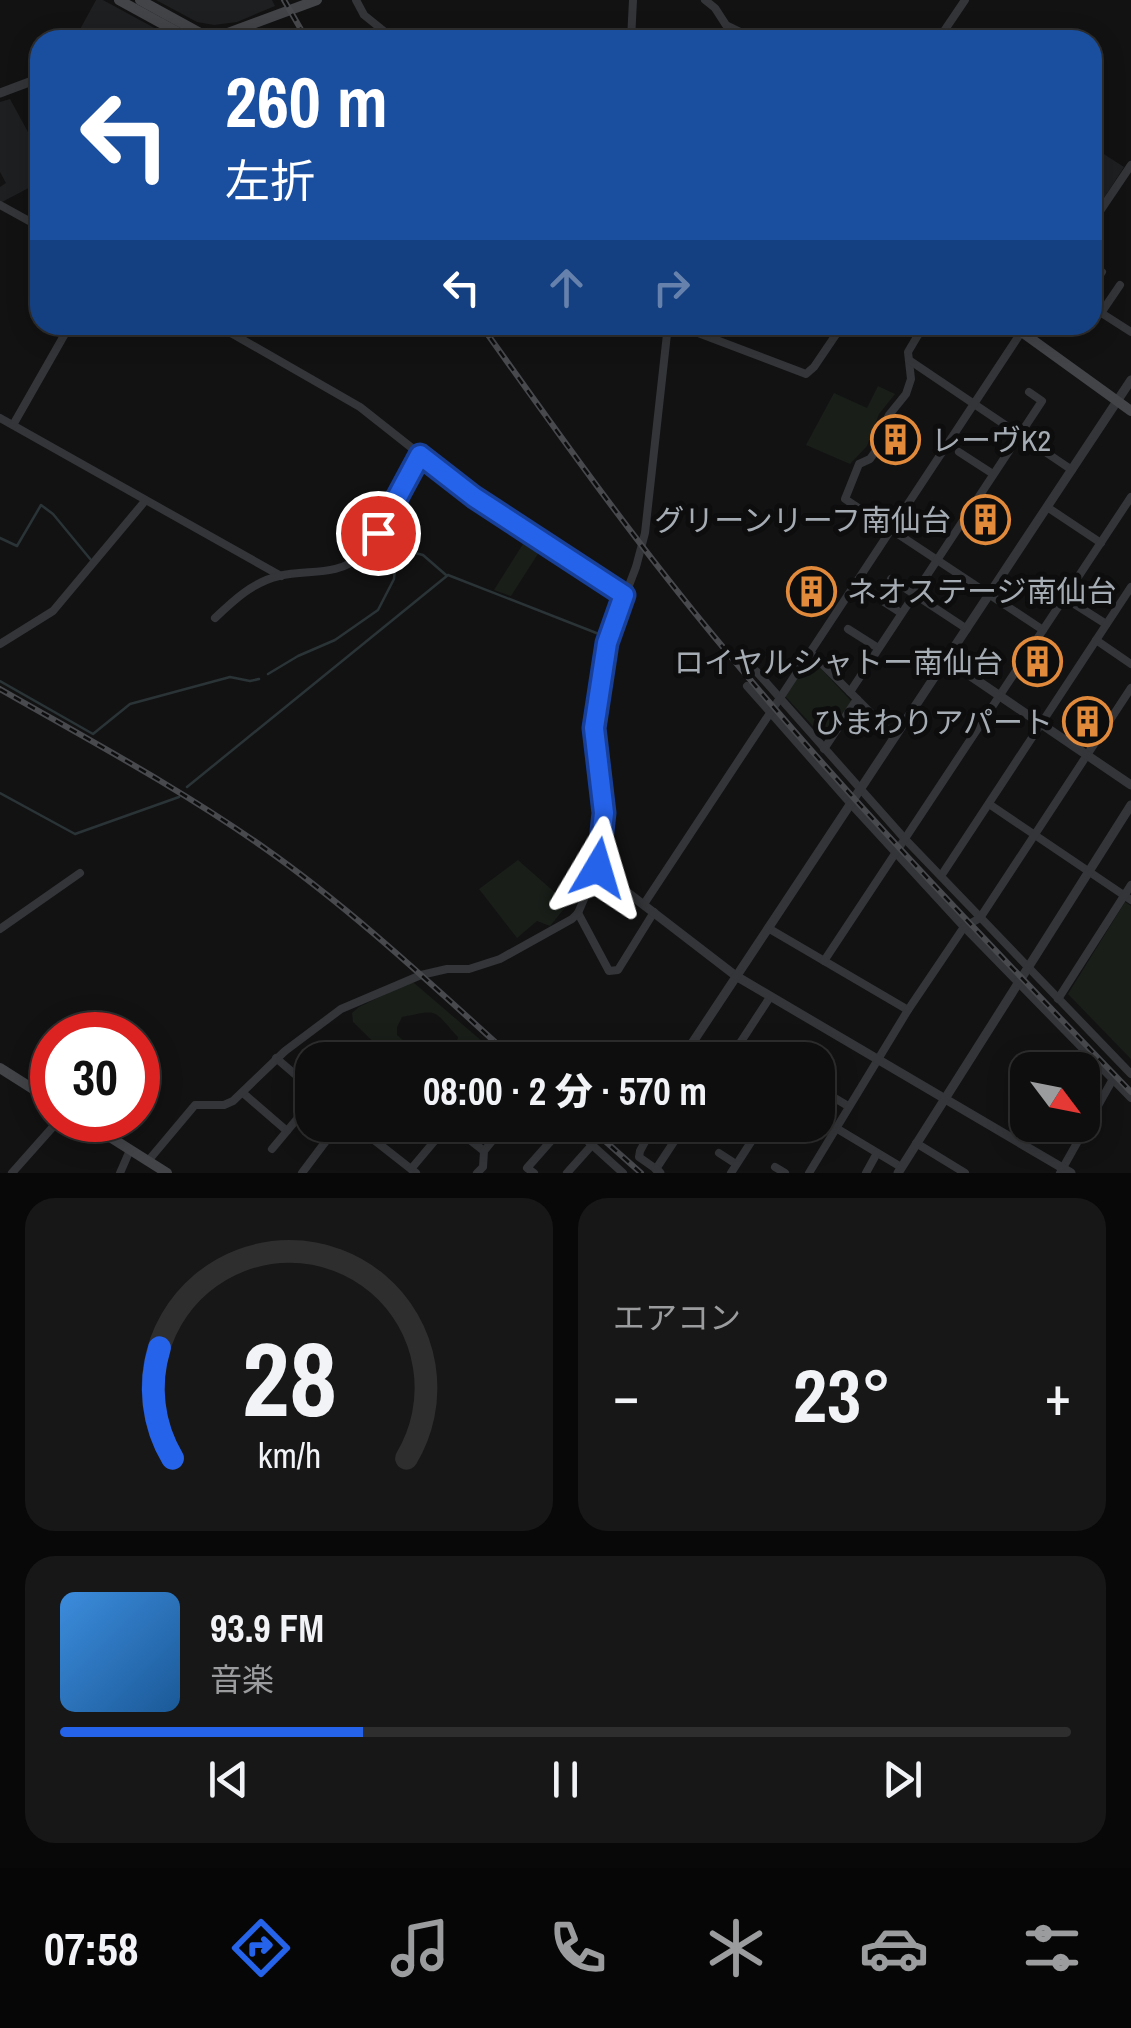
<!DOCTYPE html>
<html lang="ja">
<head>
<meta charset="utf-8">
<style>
  body { margin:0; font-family:"Archivo Narrow","Noto Sans JP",sans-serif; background:#171717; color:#f1f3f6; height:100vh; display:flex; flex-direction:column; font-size:38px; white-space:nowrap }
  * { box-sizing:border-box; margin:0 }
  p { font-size:32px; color:#9b9c9e }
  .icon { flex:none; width:55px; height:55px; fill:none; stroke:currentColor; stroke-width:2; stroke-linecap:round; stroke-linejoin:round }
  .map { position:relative; height:1173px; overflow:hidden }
  .drawer { display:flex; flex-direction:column; gap:25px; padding:25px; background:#080808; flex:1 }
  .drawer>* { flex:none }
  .hud { position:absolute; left:30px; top:30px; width:1072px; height:305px; border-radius:30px; box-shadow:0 5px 25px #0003,0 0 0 2px #2e2e2e; background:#1a4fa0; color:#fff; overflow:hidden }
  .needle { width:65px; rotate:122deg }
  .controls { position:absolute; left:1010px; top:1052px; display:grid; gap:20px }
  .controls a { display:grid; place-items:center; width:90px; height:90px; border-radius:20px; background:#0e0e0e; box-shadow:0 5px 25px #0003,0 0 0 2px #2e2e2e; font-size:50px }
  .speed { position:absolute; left:30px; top:1012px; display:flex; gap:20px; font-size:50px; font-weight:700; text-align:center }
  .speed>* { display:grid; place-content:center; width:130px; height:130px; border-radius:50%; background:#0e0e0e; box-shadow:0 5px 25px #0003,0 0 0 2px #2e2e2e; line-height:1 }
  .speed .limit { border:15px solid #d22; background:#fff; color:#111 }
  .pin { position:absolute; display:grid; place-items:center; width:85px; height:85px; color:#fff; margin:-42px; border:5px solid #fff; border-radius:50%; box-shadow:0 2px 10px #0007 }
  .me { position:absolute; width:110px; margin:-55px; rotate:7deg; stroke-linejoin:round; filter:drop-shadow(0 0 8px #0008) }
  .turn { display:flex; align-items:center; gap:35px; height:210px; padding:0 30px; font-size:45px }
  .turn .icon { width:130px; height:130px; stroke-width:2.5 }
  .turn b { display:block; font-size:70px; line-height:85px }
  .lanes { display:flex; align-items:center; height:95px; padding:0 30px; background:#0003; justify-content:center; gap:50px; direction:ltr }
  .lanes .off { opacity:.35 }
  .big { font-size:75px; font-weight:800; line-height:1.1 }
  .drawer .card { flex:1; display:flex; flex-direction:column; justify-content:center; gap:15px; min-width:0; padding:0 35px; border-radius:30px; background:#171717 }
  .drawer .dial { align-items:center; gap:0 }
  .dial svg { height:260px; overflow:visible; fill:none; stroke:#2e2e2e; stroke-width:7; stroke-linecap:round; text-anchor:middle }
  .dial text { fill:#f1f3f6; stroke:none }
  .song { display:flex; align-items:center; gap:30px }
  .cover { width:120px; height:120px; border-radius:15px; background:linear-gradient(135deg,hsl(210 70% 55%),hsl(210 70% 35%)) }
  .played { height:10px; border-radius:5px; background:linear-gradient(90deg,#2563eb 30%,#2e2e2e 30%) }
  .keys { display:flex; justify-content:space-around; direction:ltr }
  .heat { display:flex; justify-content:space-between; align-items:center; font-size:55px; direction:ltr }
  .drawer .tiles { flex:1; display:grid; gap:25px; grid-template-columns:1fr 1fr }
  .card:last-child { grid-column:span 2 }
  .trip { position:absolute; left:295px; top:1042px; width:540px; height:100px; border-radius:30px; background:#0e0e0e; box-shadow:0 5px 25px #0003,0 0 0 2px #2e2e2e; font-weight:800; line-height:100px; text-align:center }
  .tab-bar { display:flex; height:160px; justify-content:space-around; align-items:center; background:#060606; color:#9b9c9e }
  .tab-bar .icon { width:70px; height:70px }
  .tab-bar .current { color:#2563eb }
  .tab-bar b { font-size:45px; color:#f1f3f6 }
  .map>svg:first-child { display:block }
  .built { fill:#1e1f20 }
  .green { fill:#191e19 }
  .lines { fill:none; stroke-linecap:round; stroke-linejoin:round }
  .stream { stroke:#2a3336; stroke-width:2.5 }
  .minor { stroke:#333538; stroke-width:8 }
  .tertiary { stroke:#333538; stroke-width:9 }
  .secondary { stroke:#424448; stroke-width:10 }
  .rail-casing { stroke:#47494d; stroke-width:6 }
  .rail { stroke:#0d0d0e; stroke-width:2.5; stroke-dasharray:8; stroke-linecap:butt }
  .route-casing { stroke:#184099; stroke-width:25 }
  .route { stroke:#2563eb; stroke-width:18 }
  .labels { text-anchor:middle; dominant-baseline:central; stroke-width:10; stroke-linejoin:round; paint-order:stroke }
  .poi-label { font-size:30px; fill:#a5acb3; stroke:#0d0d0e; text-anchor:end }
</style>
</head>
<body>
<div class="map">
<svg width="1131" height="1173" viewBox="0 0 1131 1173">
  <rect width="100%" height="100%" fill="#121213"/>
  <g class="built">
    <polygon points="96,0 103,0 160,31 160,40 91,40 78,33"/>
    <polygon points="156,0 272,0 275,6 237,22 214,25 197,22"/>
    <polygon points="10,99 40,154 40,182 2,202 0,201 0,187 6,183 0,172 0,102"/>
    <polygon points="1093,147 1124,167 1093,215"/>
  </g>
  <g class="green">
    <polygon points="878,386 895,394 879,414 867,446 850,464 806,445 834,393 867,408"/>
    <polygon points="528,536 543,546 511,596 494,590"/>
    <polygon points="812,659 852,702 826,740 785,696 809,661"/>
    <polygon points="518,860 568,904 550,926 537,921 517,938 479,889"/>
    <polygon points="1125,902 1131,906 1131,1059 1068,994"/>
    <path d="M408,983H414L490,1048L479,1060H446L455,1050L458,1037C432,1009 440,1009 402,1017L397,1027V1035L416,1052L418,1060H392L353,1022L352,1013L359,1007Z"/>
  </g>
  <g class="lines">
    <g class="stream">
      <polyline points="0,538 17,546 41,505 53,514 91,560"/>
      <polyline points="268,674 298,656 335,640 378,610 394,579 396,557 400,549 423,555 446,575"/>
      <polyline points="0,681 93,734 130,704 230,677 250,681 259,679"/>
      <polyline points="187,787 448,575 604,636"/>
      <polyline points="0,793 75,834 179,797"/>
    </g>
    <g class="minor">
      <polyline points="356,0 364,15 395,40"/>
      <polyline points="705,0 715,8 726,25 757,40"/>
      <polyline points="631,40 633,0"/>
      <polyline points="938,40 965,0"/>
      <polyline points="0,205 40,227"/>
      <polyline points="1092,223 1131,165"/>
      <polyline points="1092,286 1102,272"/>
      <polyline points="1092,307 1131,332"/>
      <polyline points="1101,313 1120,285"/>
      <polyline points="217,325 360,407 474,497 624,595"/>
      <polyline points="677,325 806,374 814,367 837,333 823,325"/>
      <polyline points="929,325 918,335 908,352 911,379 906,394 889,415 882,429 877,449 870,459 859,464 845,499 1043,630"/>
      <polyline points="942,325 944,326"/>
      <polyline points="909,360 1072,470"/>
      <polyline points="0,418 281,576"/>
      <polyline points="13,425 70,325"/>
      <polyline points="959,452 993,474"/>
      <polyline points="1047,507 1101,543"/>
      <polyline points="891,579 967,629"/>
      <polyline points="856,584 901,613"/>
      <polyline points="1065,598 1106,624"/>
      <path d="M215,618C234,600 253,582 279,576C309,569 336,577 361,556C383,537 405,483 420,455"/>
      <polyline points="848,629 878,648"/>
      <polyline points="1096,640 1131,664"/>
      <polyline points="0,644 53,611 145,501"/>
      <polyline points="810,652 895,737"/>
      <polyline points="756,671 904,838 1131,1074"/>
      <polyline points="747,686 851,804 964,927 1131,1098"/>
      <polyline points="850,692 1042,401 1029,392"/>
      <polyline points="824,749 857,699"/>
      <polyline points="989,804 1131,900"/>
      <polyline points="941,876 1131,587"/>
      <polyline points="644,904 1026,325"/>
      <polyline points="578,913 609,971 618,970 654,912"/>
      <polyline points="768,928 908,1010"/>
      <polyline points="0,929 80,873"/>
      <polyline points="824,961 1131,497"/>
      <polyline points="1058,999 1131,885"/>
      <polyline points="741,1042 771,1060"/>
      <polyline points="276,1058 312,1089"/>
      <polyline points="729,1060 770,997"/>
      <polyline points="818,1088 848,1106"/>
      <polyline points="243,1093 287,1131"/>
      <polyline points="355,1125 416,1173"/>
      <polyline points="451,1125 484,1151"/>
      <polyline points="570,1125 623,1173"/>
      <polyline points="654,1125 640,1151 639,1157 656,1169 685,1125"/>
      <polyline points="733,1125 754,1139"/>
      <polyline points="836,1128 901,1167"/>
      <polyline points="916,1143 965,1173"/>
      <polyline points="272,1149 312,1101"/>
      <polyline points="719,1153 736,1164"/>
      <polyline points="148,1161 195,1105 224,1105 233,1101 285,1051 341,1009 421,975 447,969 469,969 500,959 572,919 578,913 597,869 604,813 594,727 607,643 636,567 645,533 668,325"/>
      <polyline points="775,1167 785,1173"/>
      <polyline points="411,1169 448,1125"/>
      <polyline points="12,1173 59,1120"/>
      <polyline points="120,1173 130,1150"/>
      <polyline points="302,1173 338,1125"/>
      <polyline points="477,1173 483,1167 484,1151 505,1125"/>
      <polyline points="534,1173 527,1168 565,1125"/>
      <polyline points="567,1173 592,1145"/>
      <polyline points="731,1173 762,1125"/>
      <polyline points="809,1173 908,1010 964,927 980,918 1131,688"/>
      <polyline points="866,1173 877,1153"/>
      <polyline points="1060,1173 1113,1079"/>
    </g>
    <g class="tertiary">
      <polyline points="0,93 40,78"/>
      <polyline points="947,660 1131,785"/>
      <polyline points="597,869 736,976 1071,1173"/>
      <polyline points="681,1060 1131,380"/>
      <polyline points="656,1169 660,1173"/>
      <polyline points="898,1173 1131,805"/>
    </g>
    <g class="secondary">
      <polyline points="119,0 192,40"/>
      <polyline points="140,0 209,38"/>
      <polyline points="202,40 228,33 317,0"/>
      <polyline points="1012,325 1131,411"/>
      <polyline points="0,1068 52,1101"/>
      <polyline points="83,1120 167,1173"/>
    </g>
    <defs>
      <g id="rail">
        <polyline points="284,0 307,40"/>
        <path d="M481,325C557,432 633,539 717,640C847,798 990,945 1131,1092"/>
        <path d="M0,689C89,740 179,788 263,847C353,910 433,986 515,1060"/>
        <polyline points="587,1125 641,1173"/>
      </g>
    </defs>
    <use href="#rail" class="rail-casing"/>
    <use href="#rail" class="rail"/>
  </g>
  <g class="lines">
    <defs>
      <polyline id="route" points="378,533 420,455 474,497 624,595 607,643 594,728 604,813 598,868"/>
    </defs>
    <use href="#route" class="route-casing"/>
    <use href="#route" class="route"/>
  </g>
  <defs>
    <symbol id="building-ring" viewBox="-11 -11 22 22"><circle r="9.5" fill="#0d0d0e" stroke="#e28a3b" stroke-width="1.5"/><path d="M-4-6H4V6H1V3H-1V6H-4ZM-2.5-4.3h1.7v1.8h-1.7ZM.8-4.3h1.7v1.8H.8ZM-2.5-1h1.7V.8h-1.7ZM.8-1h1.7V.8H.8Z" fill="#e28a3b"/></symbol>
  </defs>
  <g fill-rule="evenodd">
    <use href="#building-ring" x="868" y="412" width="55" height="55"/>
    <use href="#building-ring" x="958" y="492" width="55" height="55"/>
    <use href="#building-ring" x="784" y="564" width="55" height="55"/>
    <use href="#building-ring" x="1010" y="634" width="55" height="55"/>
    <use href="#building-ring" x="1060" y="694" width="55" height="55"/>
  </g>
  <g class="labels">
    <g class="poi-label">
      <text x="931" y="440" text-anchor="start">レーヴK2</text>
      <text x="951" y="520">グリーンリーフ南仙台</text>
      <text x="847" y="591" text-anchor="start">ネオステージ南仙台</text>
      <text x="1003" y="662">ロイヤルシャトー南仙台</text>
      <text x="1053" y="722">ひまわりアパート</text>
    </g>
  </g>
</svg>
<div class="controls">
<a><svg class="needle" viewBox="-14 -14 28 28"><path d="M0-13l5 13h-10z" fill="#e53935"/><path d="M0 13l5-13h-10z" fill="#9b9c9e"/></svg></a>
</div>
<div class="speed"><div class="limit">30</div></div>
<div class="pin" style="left:378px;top:533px;background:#d93025"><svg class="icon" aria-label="arrive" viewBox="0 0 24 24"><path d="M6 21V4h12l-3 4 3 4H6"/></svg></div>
<svg class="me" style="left:598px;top:868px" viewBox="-20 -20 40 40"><path d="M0-17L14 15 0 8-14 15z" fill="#2563eb" stroke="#fff" stroke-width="4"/></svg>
<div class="trip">08:00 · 2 分 · 570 m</div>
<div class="hud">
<div class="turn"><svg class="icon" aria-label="left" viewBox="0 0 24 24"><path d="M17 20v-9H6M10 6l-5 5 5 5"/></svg><div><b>260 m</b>左折</div></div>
<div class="lanes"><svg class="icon" aria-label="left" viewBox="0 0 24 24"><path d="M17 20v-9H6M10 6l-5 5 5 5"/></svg><svg class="icon off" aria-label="ahead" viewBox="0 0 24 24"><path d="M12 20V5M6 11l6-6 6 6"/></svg><svg class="icon off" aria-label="right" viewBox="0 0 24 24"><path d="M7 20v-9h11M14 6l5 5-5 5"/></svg></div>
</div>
</div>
<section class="drawer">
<div class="tiles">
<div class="card dial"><svg viewBox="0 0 100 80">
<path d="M14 69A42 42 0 1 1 86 69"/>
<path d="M14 69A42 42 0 0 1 10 35" stroke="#2563eb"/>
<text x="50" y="56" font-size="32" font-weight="700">28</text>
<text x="50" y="72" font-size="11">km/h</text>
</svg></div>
<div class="card"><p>エアコン</p>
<div class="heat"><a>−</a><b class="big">23°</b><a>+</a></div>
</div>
<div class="card">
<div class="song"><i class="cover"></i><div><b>93.9 FM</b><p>音楽</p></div></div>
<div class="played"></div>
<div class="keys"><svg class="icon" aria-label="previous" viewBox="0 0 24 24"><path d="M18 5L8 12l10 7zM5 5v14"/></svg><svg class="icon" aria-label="pause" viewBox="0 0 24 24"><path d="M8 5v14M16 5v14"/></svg><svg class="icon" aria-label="next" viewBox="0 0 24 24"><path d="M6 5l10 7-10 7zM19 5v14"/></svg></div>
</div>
</div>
</section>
<nav class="tab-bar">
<b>07:58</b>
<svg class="icon current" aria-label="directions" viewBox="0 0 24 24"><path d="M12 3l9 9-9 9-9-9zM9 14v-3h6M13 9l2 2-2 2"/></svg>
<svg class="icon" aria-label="music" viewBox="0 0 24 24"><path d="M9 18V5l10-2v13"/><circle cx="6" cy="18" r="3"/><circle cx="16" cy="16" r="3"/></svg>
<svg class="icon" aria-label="phone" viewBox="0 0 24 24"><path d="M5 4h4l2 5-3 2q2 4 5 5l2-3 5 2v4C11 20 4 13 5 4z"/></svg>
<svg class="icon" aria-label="climate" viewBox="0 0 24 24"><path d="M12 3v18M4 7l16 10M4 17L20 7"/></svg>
<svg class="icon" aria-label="car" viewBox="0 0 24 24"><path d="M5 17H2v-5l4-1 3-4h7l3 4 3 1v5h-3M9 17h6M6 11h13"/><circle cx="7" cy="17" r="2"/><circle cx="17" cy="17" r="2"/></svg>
<svg class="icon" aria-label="filters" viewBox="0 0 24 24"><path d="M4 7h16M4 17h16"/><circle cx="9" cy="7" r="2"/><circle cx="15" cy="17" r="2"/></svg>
</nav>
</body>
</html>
